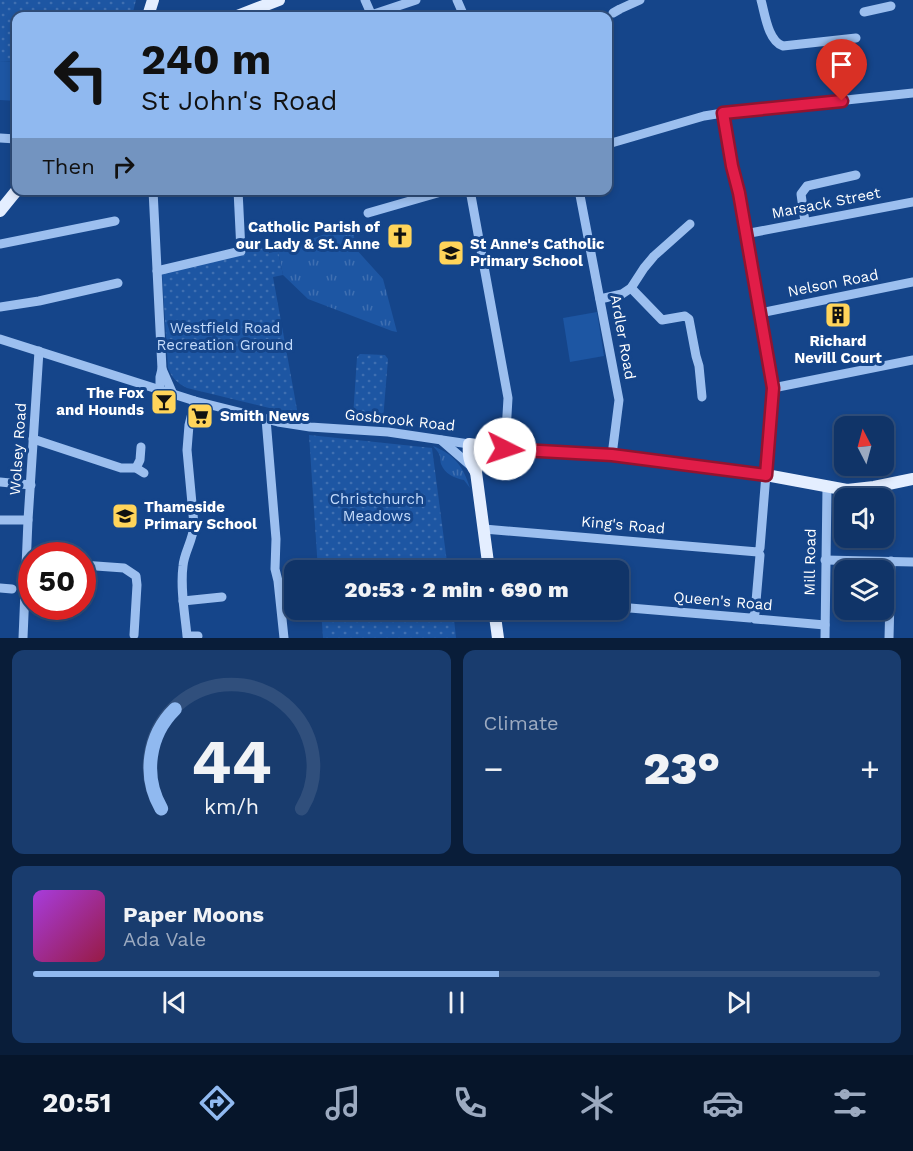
<!DOCTYPE html>
<html lang="en">
<head>
<meta charset="utf-8">
<style>
  body { margin:0; font-family:"Work Sans",sans-serif; background:#193c6e; color:#f1f3f6; height:100vh; display:flex; flex-direction:column; font-size:22px; white-space:nowrap }
  * { box-sizing:border-box; margin:0 }
  p { font-size:20px; color:#9caac0 }
  .icon { flex:none; width:33px; height:33px; fill:none; stroke:currentColor; stroke-width:2; stroke-linecap:round; stroke-linejoin:round }
  .map { position:relative; height:638px; overflow:hidden }
  .sheet { display:flex; flex-direction:column; gap:12px; padding:12px; background:#091d39; flex:1 }
  .sheet>* { flex:none }
  .hud { position:absolute; left:12px; top:12px; width:600px; height:183px; border-radius:12px; box-shadow:0 3px 9px #0003,0 0 0 2px #304f7c; background:#90b9f0; color:#111; overflow:hidden }
  .needle { width:39px; rotate:354deg }
  .tools { position:absolute; left:834px; top:416px; display:grid; gap:12px }
  .tools a { display:grid; place-items:center; width:60px; height:60px; border-radius:12px; background:#103468; box-shadow:0 3px 9px #0003,0 0 0 2px #304f7c; font-size:30px }
  .speed { position:absolute; left:18px; top:542px; display:flex; gap:12px; font-size:30px; font-weight:700; text-align:center }
  .speed>* { display:grid; place-content:center; width:78px; height:78px; border-radius:50%; background:#103468; box-shadow:0 3px 9px #0003,0 0 0 2px #304f7c; line-height:1 }
  .speed .limit { border:9px solid #d22; background:#fff; color:#111 }
  .pin { position:absolute; display:grid; place-items:center; width:51px; height:51px; color:#fff; margin:-62px -26px; border-radius:50% 50% 50% 0; rotate:-45deg; box-shadow:0 0 6px #0007 }
  .pin .icon { rotate:45deg }
  .me { position:absolute; width:66px; margin:-33px; rotate:94deg; stroke-linejoin:round; filter:drop-shadow(0 0 4px #0008) }
  .turn { display:flex; align-items:center; gap:21px; height:126px; padding:0 30px; font-size:27px }
  .turn .icon { width:78px; height:78px; stroke-width:2.5 }
  .turn b { display:block; font-size:42px; line-height:51px }
  .then { display:flex; align-items:center; height:57px; padding:0 30px; background:#0003; gap:12px; font-size:22px }
  .big { font-size:45px; font-weight:800; line-height:1.1 }
  .sheet .tile { flex:1; display:flex; flex-direction:column; justify-content:center; gap:9px; min-width:0; padding:0 21px; border-radius:12px; background:#193c6e }
  .sheet .dial { align-items:center; gap:0 }
  .dial svg { height:156px; overflow:visible; fill:none; stroke:#304f7c; stroke-width:7; stroke-linecap:round; text-anchor:middle }
  .dial text { fill:#f1f3f6; stroke:none }
  .song { display:flex; align-items:center; gap:18px }
  .cover { width:72px; height:72px; border-radius:9px; background:linear-gradient(135deg,hsl(280 70% 55%),hsl(340 70% 35%)) }
  .played { height:6px; border-radius:3px; background:linear-gradient(90deg,#90b9f0 55%,#304f7c 55%) }
  .keys { display:flex; justify-content:space-around; direction:ltr }
  .heat { display:flex; justify-content:space-between; align-items:center; font-size:33px; direction:ltr }
  .sheet .tiles { flex:1; display:grid; gap:12px; grid-template-columns:1fr 1fr }
  .tile:last-child { grid-column:span 2 }
  .trip { position:absolute; left:284px; top:560px; width:345px; height:60px; border-radius:12px; background:#103468; box-shadow:0 3px 9px #0003,0 0 0 2px #304f7c; font-weight:800; line-height:60px; text-align:center }
  .tab-bar { display:flex; height:96px; justify-content:space-around; align-items:center; background:#06152a; color:#9caac0 }
  .tab-bar .icon { width:42px; height:42px }
  .tab-bar .current { color:#90b9f0 }
  .tab-bar b { font-size:27px; color:#f1f3f6 }
  .map>svg:first-child { display:block }
  .grass { fill:url(#grass-tufts) }
  .park { fill:url(#park-dots) }
  .garden { fill:#1d56a3 }
  .lines { fill:none; stroke-linecap:round; stroke-linejoin:round }
  .minor { stroke:#9cbfef; stroke-width:9 }
  .major { stroke:#e4eeff; stroke-width:12 }
  .route-casing { stroke:#92132f; stroke-width:15 }
  .route { stroke:#e11d48; stroke-width:10 }
  .labels { text-anchor:middle; dominant-baseline:central; stroke-width:6; stroke-linejoin:round; paint-order:stroke }
  .street-label { font-size:15px; fill:#fff; stroke:#15458a }
  .poi-label { font-size:15px; font-weight:bold; fill:#fff; stroke:#15458a; text-anchor:start }
  .park-label { font-size:15px; fill:#c2dafb; stroke:#15458a }
</style>
</head>
<body>
<div class="map">
<svg width="913" height="638" viewBox="0 0 913 638">
  <defs>
    <pattern id="grass-tufts" width="24" height="20" patternUnits="userSpaceOnUse" patternTransform="scale(1.5)"><rect width="24" height="20" fill="#1d56a3"/><path d="M3 7l-1-3M5 7V3M7 7l1-3M15 17l-1-3M17 17v-4M19 17l1-3" fill="none" stroke="#3f6fb1"/></pattern>
    <pattern id="park-dots" width="8" height="8" patternUnits="userSpaceOnUse" patternTransform="scale(1.5)"><rect width="8" height="8" fill="#1d56a3"/><path d="M2 2h.1M6 6h.1" fill="none" stroke="#3f6fb1" stroke-width="1.8" stroke-linecap="round"/></pattern>
  </defs>
  <rect width="100%" height="100%" fill="#15458a"/>
  <g class="grass">
    <polygon points="353,224 355,248 383,279 397,332 392,331 308,299 283,275 278,251"/>
    <path d="M433,446C455,455 463,466 470,488L464,480C454,478 445,474 441,464C440,461 441,457 439,454C438,451 435,449 433,446Z"/>
  </g>
  <g class="park">
    <polygon points="0,0 136,0 132,16 16,16 16,62 0,61"/>
    <path d="M268,247L269,253L278,251L283,275L273,277L298,415L187,388C177,383 172,378 168,368L162,273Z"/>
    <polygon points="360,354 385,355 388,359 383,420 353,417 357,357"/>
    <polygon points="309,435 432,448 448,570 318,570"/>
    <polygon points="321,609 453,609 456,638 323,638"/>
  </g>
  <g class="garden">
    <polygon points="0,61 16,62 16,101 0,100"/>
    <polygon points="597,312 604,356 570,362 563,318"/>
  </g>
  <g class="lines">
    <g class="minor">
      <polyline points="365,0 372,16"/>
      <polyline points="457,0 464,16"/>
      <path d="M761,0C765,14 768,41 783,46L856,38"/>
      <polyline points="864,12 891,6"/>
      <polyline points="613,13 620,9 640,0"/>
      <polyline points="371,15 416,0"/>
      <polyline points="723,113 732,166 739,193 773,388 760,548 758,552 760,555 755,613 753,617"/>
      <polyline points="0,138 16,139"/>
      <polyline points="608,144 704,116 723,113 913,93"/>
      <polyline points="153,190 162,369 160,377 160,390"/>
      <polyline points="470,190 508,398 505,449"/>
      <polyline points="579,190 619,400 612,455"/>
      <polyline points="368,213 448,190"/>
      <polyline points="805,222 801,194 807,186 856,175"/>
      <polyline points="745,234 913,202"/>
      <polyline points="0,244 115,221"/>
      <polyline points="157,271 241,251 238,190"/>
      <polyline points="631,288 662,320 685,316 689,319 696,356 699,366 702,397"/>
      <polyline points="600,299 622,294 631,288 644,268 654,256 690,224"/>
      <polyline points="0,307 39,301 118,283"/>
      <polyline points="760,313 913,282"/>
      <polyline points="0,339 195,401 278,422 310,427 388,432 469,444"/>
      <polyline points="162,369 173,394"/>
      <polyline points="773,388 913,360"/>
      <path d="M195,401L189,425L187,450L194,525C193,541 184,552 183,566C180,589 185,614 187,636H198"/>
      <polyline points="266,419 276,539 275,569 278,581 284,638"/>
      <polyline points="33,439 121,468 136,468 144,473"/>
      <polyline points="441,440 471,466"/>
      <polyline points="136,468 140,460 141,447"/>
      <polyline points="0,482 31,485"/>
      <polyline points="0,520 28,520"/>
      <polyline points="484,529 758,552"/>
      <polyline points="825,560 913,562"/>
      <polyline points="82,565 124,568 136,576 137,585 134,635"/>
      <polyline points="0,588 12,589"/>
      <polyline points="183,601 222,597"/>
      <polyline points="618,607 750,618 753,617 755,619 825,625"/>
      <polyline points="23,638 28,520 39,351"/>
      <polyline points="825,638 827,487"/>
      <polyline points="889,638 891,561"/>
    </g>
    <g class="major">
      <polyline points="148,16 153,0"/>
      <polyline points="237,16 279,0"/>
      <polyline points="0,211 17,190"/>
      <polyline points="479,445 476,472 489,570"/>
      <path d="M476,472C469,462 468,455 469,444L505,449L612,455L766,475L847,490L874,487L913,479"/>
      <polyline points="494,609 498,638"/>
    </g>
  </g>
  <g class="lines">
    <defs>
      <polyline id="route" points="505,449 612,455 766,475 773,388 739,193 732,166 723,113 842,101"/>
    </defs>
    <use href="#route" class="route-casing"/>
    <use href="#route" class="route"/>
  </g>
  <defs>
    <symbol id="church-square" viewBox="-11 -11 22 22"><rect x="-9" y="-9" width="18" height="18" rx="4" fill="#ffd45a" stroke="#15458a"/><path d="M-1.2-6h2.4v3.5h3.3v2.4h-3.3V6h-2.4V-.1h-3.3v-2.4h3.3Z" fill="#111"/></symbol>
    <symbol id="school-square" viewBox="-11 -11 22 22"><rect x="-9" y="-9" width="18" height="18" rx="4" fill="#ffd45a" stroke="#15458a"/><path d="M0-5L7-2L0 1L-7-2ZM-4 1L0 2.5L4 1V4Q0 6-4 4Z" fill="#111"/></symbol>
    <symbol id="building-square" viewBox="-11 -11 22 22"><rect x="-9" y="-9" width="18" height="18" rx="4" fill="#ffd45a" stroke="#15458a"/><path d="M-4-6H4V6H1V3H-1V6H-4ZM-2.5-4.3h1.7v1.8h-1.7ZM.8-4.3h1.7v1.8H.8ZM-2.5-1h1.7V.8h-1.7ZM.8-1h1.7V.8H.8Z" fill="#111"/></symbol>
    <symbol id="bar-square" viewBox="-11 -11 22 22"><rect x="-9" y="-9" width="18" height="18" rx="4" fill="#ffd45a" stroke="#15458a"/><path d="M-6-5H6L.8 .8V4.5H3.5V6h-7V4.5H-.8V.8Z" fill="#111"/></symbol>
    <symbol id="supermarket-square" viewBox="-11 -11 22 22"><rect x="-9" y="-9" width="18" height="18" rx="4" fill="#ffd45a" stroke="#15458a"/><path d="M-6-5.5h2.5l.6 2H6L4.5 2H-2.5L-4.4-4H-6ZM-1.5 3.2a1.3 1.3 0 1 0 .1 0ZM3 3.2a1.3 1.3 0 1 0 .1 0Z" fill="#111"/></symbol>
  </defs>
  <g fill-rule="evenodd">
    <use href="#church-square" x="385" y="221" width="30" height="30"/>
    <use href="#school-square" x="436" y="238" width="30" height="30"/>
    <use href="#building-square" x="823" y="300" width="30" height="30"/>
    <use href="#bar-square" x="149" y="387" width="30" height="30"/>
    <use href="#supermarket-square" x="185" y="401" width="30" height="30"/>
    <use href="#school-square" x="110" y="501" width="30" height="30"/>
  </g>
  <g class="labels">
    <g class="street-label">
      <text transform="translate(826 203) rotate(-11)">Marsack Street</text>
      <text transform="translate(833 283) rotate(-11)">Nelson Road</text>
      <text transform="translate(623 337) rotate(80)">Ardler Road</text>
      <text transform="translate(400 420) rotate(6)">Gosbrook Road</text>
      <text transform="translate(18 449) rotate(-86)">Wolsey Road</text>
      <text transform="translate(623 525) rotate(5)">King's Road</text>
      <text transform="translate(810 562) rotate(-89)">Mill Road</text>
      <text transform="translate(723 601) rotate(5)">Queen's Road</text>
    </g>
    <g class="poi-label">
      <text x="380" y="227" text-anchor="end">Catholic Parish of<tspan x="380" dy="17">our Lady &amp; St. Anne</tspan></text>
      <text x="470" y="244">St Anne's Catholic<tspan x="470" dy="17">Primary School</tspan></text>
      <text x="838" y="341" text-anchor="middle">Richard<tspan x="838" dy="17">Nevill Court</tspan></text>
      <text x="144" y="393" text-anchor="end">The Fox<tspan x="144" dy="17">and Hounds</tspan></text>
      <text x="220" y="416">Smith News</text>
      <text x="144" y="507">Thameside<tspan x="144" dy="17">Primary School</tspan></text>
    </g>
    <g class="park-label">
      <text x="225" y="328">Westfield Road<tspan x="225" dy="17">Recreation Ground</tspan></text>
      <text x="377" y="499">Christchurch<tspan x="377" dy="17">Meadows</tspan></text>
    </g>
  </g>
</svg>
<div class="tools">
<a><svg class="needle" viewBox="-14 -14 28 28"><path d="M0-13l5 13h-10z" fill="#e53935"/><path d="M0 13l5-13h-10z" fill="#9caac0"/></svg></a>
<a><svg class="icon" aria-label="sound" viewBox="0 0 24 24"><path d="M4 9h4l5-4v14l-5-4H4zM17 9q2 3 0 6"/></svg></a>
<a><svg class="icon" aria-label="layers" viewBox="0 0 24 24"><path d="M12 4l9 5-9 5-9-5zM3 14l9 5 9-5"/></svg></a>
</div>
<div class="speed"><div class="limit">50</div></div>
<div class="pin" style="left:842px;top:101px;background:#d93025"><svg class="icon" aria-label="arrive" viewBox="0 0 24 24"><path d="M6 21V4h12l-3 4 3 4H6"/></svg></div>
<svg class="me" style="left:505px;top:449px" viewBox="-20 -20 40 40"><circle r="19" fill="#fff"/><path d="M0-13L10 11 0 6-10 11z" fill="#e11d48"/></svg>
<div class="trip">20:53 · 2 min · 690 m</div>
<div class="hud">
<div class="turn"><svg class="icon" aria-label="left" viewBox="0 0 24 24"><path d="M17 20v-9H6M10 6l-5 5 5 5"/></svg><div><b>240 m</b>St John's Road</div></div>
<div class="then">Then<svg class="icon" aria-label="right" viewBox="0 0 24 24"><path d="M7 20v-9h11M14 6l5 5-5 5"/></svg></div>
</div>
</div>
<section class="sheet">
<div class="tiles">
<div class="tile dial"><svg viewBox="0 0 100 80">
<path d="M14 69A42 42 0 1 1 86 69"/>
<path d="M14 69A42 42 0 0 1 21 18" stroke="#90b9f0"/>
<text x="50" y="56" font-size="32" font-weight="700">44</text>
<text x="50" y="72" font-size="11">km/h</text>
</svg></div>
<div class="tile"><p>Climate</p>
<div class="heat"><a>−</a><b class="big">23°</b><a>+</a></div>
</div>
<div class="tile">
<div class="song"><i class="cover"></i><div><b>Paper Moons</b><p>Ada Vale</p></div></div>
<div class="played"></div>
<div class="keys"><svg class="icon" aria-label="previous" viewBox="0 0 24 24"><path d="M18 5L8 12l10 7zM5 5v14"/></svg><svg class="icon" aria-label="pause" viewBox="0 0 24 24"><path d="M8 5v14M16 5v14"/></svg><svg class="icon" aria-label="next" viewBox="0 0 24 24"><path d="M6 5l10 7-10 7zM19 5v14"/></svg></div>
</div>
</div>
</section>
<nav class="tab-bar">
<b>20:51</b>
<svg class="icon current" aria-label="directions" viewBox="0 0 24 24"><path d="M12 3l9 9-9 9-9-9zM9 14v-3h6M13 9l2 2-2 2"/></svg>
<svg class="icon" aria-label="music" viewBox="0 0 24 24"><path d="M9 18V5l10-2v13"/><circle cx="6" cy="18" r="3"/><circle cx="16" cy="16" r="3"/></svg>
<svg class="icon" aria-label="phone" viewBox="0 0 24 24"><path d="M5 4h4l2 5-3 2q2 4 5 5l2-3 5 2v4C11 20 4 13 5 4z"/></svg>
<svg class="icon" aria-label="climate" viewBox="0 0 24 24"><path d="M12 3v18M4 7l16 10M4 17L20 7"/></svg>
<svg class="icon" aria-label="car" viewBox="0 0 24 24"><path d="M5 17H2v-5l4-1 3-4h7l3 4 3 1v5h-3M9 17h6M6 11h13"/><circle cx="7" cy="17" r="2"/><circle cx="17" cy="17" r="2"/></svg>
<svg class="icon" aria-label="filters" viewBox="0 0 24 24"><path d="M4 7h16M4 17h16"/><circle cx="9" cy="7" r="2"/><circle cx="15" cy="17" r="2"/></svg>
</nav>
</body>
</html>
